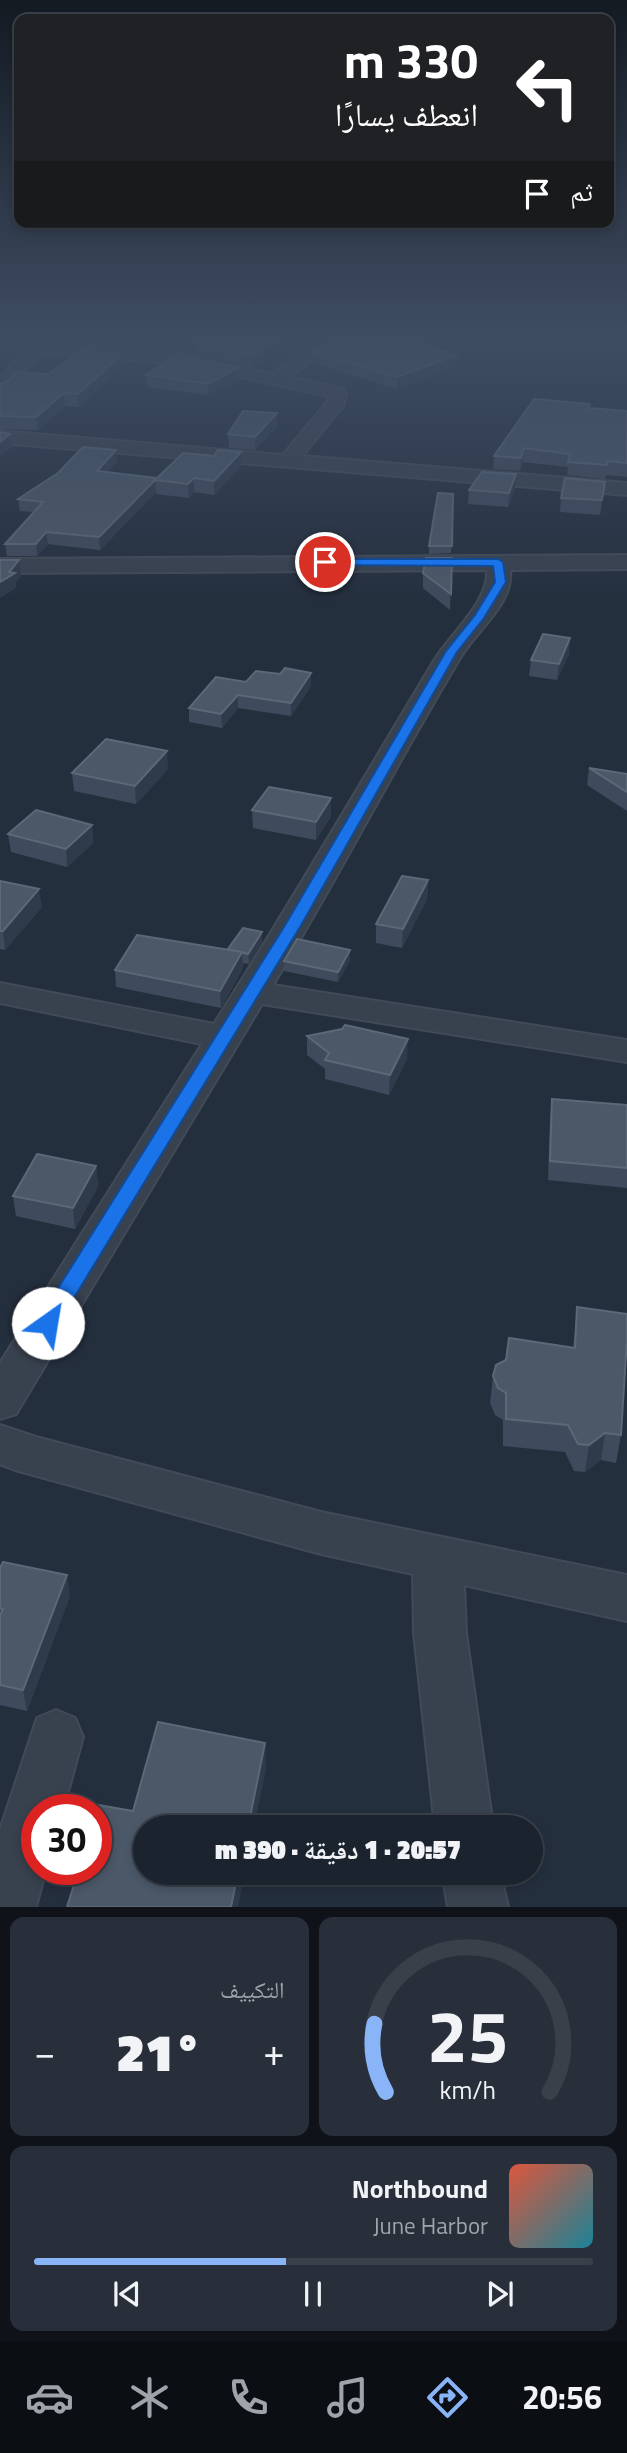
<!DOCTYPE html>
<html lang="ar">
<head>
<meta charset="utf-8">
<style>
  body { margin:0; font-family:"Titillium Web","Noto Naskh Arabic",sans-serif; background:#282f3a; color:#f1f3f6; direction:rtl; height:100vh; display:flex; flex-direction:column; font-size:26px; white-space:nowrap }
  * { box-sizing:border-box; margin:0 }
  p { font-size:23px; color:#a0a4aa }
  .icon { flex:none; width:38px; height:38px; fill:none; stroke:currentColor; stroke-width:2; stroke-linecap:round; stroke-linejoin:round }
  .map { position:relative; height:1907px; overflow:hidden; direction:ltr }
  .drawer { display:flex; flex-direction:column; gap:10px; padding:10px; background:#0f1319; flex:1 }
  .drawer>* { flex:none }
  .hud { position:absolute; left:14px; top:14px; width:600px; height:214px; border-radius:14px; box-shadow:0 4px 10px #0003,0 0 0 2px #39404a; direction:rtl; background:#202124; color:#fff; overflow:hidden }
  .speed { position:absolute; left:21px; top:1794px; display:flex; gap:14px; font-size:35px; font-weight:700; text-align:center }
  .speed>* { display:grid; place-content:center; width:91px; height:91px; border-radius:50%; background:#1b232e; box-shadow:0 4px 10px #0003,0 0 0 2px #39404a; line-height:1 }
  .speed .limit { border:10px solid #d22; background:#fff; color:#111 }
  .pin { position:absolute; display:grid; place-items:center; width:60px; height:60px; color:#fff; margin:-30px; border:4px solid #fff; border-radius:50%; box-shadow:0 2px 7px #0007 }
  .me { position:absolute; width:77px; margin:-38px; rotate:32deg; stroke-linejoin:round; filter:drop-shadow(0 0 5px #0008) }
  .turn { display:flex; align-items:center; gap:24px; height:147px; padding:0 21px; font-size:32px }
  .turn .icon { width:91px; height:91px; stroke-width:2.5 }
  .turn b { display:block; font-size:49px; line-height:60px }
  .then { display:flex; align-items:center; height:66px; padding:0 21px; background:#0003; gap:14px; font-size:26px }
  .big { font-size:52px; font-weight:800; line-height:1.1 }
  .drawer .tile { flex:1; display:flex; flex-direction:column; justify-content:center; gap:10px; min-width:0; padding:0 24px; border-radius:14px; background:#282f3a }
  .drawer .dial { align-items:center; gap:0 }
  .dial svg { height:182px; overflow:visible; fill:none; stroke:#39404a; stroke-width:7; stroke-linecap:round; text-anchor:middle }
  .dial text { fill:#f1f3f6; stroke:none }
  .song { display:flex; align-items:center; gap:21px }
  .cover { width:84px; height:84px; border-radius:10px; background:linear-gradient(135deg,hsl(10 70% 55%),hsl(190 70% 35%)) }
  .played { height:7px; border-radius:4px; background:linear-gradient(90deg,#8ab4f8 45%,#39404a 45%) }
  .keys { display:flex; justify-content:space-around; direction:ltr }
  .heat { display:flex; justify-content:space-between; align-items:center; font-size:38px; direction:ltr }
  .drawer .tiles { flex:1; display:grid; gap:10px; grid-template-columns:1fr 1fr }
  .tile:last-child { grid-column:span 2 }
  .trip { position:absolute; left:133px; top:1815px; width:410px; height:70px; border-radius:35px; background:#1b232e; box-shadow:0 4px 10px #0003,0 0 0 2px #39404a; font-weight:800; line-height:70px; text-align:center; direction:rtl }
  .tabs { display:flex; height:112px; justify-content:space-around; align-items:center; background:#0b0e12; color:#a0a4aa }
  .tabs .icon { width:49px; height:49px }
  .tabs .active { color:#8ab4f8 }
  .tabs b { font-size:32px; color:#f1f3f6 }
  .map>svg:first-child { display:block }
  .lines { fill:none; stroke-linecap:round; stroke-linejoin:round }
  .minor-casing { stroke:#414a57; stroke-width:4 }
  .minor { fill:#38414e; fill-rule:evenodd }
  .wall { fill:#3f4b5c }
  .shaded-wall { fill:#2f3b4b }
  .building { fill:#4b5868; stroke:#5c6777; stroke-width:2 }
  .route { fill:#1a73e8; stroke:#114b97; stroke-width:2 }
</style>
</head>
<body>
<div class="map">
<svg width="627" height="1907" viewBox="0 0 627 1907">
  <rect width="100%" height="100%" fill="#242f3e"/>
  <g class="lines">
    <defs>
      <g id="minor">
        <polygon points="37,336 53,336 48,343 182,354 272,374 326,336 344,336 290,377 343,389 346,393 343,406 302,456 627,483 627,495 0,443 0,431 283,455 328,401 328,396 182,364 40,353 6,393 0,394 0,378"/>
        <path d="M627,555V569L510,570C514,603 478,629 462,655C396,764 339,877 273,985L627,1040V1062L262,1004L16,1414L0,1419V1363L202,1044L0,1003V983L214,1024C289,906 360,784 432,664C448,636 490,601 487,570L0,573V559Z"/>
        <polygon points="0,1425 36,1437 321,1512 627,1575 627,1621 464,1585 466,1633 493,1827 435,1827 414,1633 413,1574 321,1554 15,1470 0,1464"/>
        <polygon points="56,1710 75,1718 83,1737 63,1810 37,1810 37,1869 46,1869 36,1907 0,1907 0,1830 37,1718"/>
        <polygon points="442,1872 500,1872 508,1907 448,1907"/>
      </g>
    </defs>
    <use href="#minor" class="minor-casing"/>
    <use href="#minor" class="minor"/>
  </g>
  <g class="wall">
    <polygon points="87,336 140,336 135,340"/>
    <polygon points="298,336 253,367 196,354 196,343"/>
    <polygon points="438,346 432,348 457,355 456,366 397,389 312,363 312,352"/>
    <polygon points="122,367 79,407 65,406 38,430 0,429 0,384 48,374"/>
    <polygon points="146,375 238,379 208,395 147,387"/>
    <polygon points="589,408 627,411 627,477 606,475 605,479 567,475 568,467 523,462 520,471 493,469 494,456"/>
    <polygon points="277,413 277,426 255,450 229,448 228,434"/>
    <polygon points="241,452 241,466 214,495 194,492 189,498 156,494 156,492 100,550 48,544 37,556 7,556 5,544 34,512 20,511 18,499 117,461 107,472 157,478 214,456"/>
    <polygon points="605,482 600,515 560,512 561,498"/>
    <polygon points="515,488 508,507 468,504 469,490"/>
    <polygon points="453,494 451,553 429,554 429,546"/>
    <polygon points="452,558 450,610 423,588 423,573"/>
    <polygon points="569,654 557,680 529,676 531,660"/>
    <polygon points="246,682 311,686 291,716 238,708 222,728 189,722 189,708"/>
    <polygon points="589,768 627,774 627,811 587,785"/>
    <polygon points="168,769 136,804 74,791 72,773"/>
    <polygon points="331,798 331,816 316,840 253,828 252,810"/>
    <polygon points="92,825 93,843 67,867 11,852 8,834"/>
    <polygon points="0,881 42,907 5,950 0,949"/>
    <polygon points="428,881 427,899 402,948 376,943 376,924"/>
    <polygon points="262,942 249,964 243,963 243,968 221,1008 116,987 115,970 228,949"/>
    <polygon points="350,950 350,960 338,982 284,971 284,961"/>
    <polygon points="307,1036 407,1059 389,1095 325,1079 325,1069 307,1055"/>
    <polygon points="552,1099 627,1105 627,1188 548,1180 550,1118"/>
    <polygon points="96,1166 98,1186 75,1229 16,1216 13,1196"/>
    <polygon points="577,1307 621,1435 616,1463 601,1460 585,1472 574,1471 565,1452 503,1446 503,1420 495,1415 490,1403 493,1376 573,1348"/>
    <polygon points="0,1568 70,1596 27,1711 0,1705"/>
  </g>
  <g class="shaded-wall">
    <polygon points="2,336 24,336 0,348 0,337"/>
    <polygon points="283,336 298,336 253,367 253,356"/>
    <polygon points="434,336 439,336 438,346 412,354 412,342"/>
    <polygon points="121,355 122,367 79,407 78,394"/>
    <polygon points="457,355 456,366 397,389 397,377"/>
    <polygon points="238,368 238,379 208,395 208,384"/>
    <polygon points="64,393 65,406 38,430 36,417"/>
    <polygon points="277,413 277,426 255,450 255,437"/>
    <polygon points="10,434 12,447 0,456 0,442"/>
    <polygon points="524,448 523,462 520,471 521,458"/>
    <polygon points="116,450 117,461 97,483 97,471"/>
    <polygon points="241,452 241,466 214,495 214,481"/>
    <polygon points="516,474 515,488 508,507 509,493"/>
    <polygon points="194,478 194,492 189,498 188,484"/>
    <polygon points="155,481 156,492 100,550 99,537"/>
    <polygon points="46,532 48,544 37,556 36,544"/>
    <polygon points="19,560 21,576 16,582 16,588 0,598 0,582"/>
    <polygon points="570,638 569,654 557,680 559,664"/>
    <polygon points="311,673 311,686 291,716 291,703"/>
    <polygon points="238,695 238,708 222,728 221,714"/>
    <polygon points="167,751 168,769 136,804 135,786"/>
    <polygon points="331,798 331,816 316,840 316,822"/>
    <polygon points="92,825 93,843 67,867 66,849"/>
    <polygon points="428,880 427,899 402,948 403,929"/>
    <polygon points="39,889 42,907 5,950 3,931"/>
    <polygon points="262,932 262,942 249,964 248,954"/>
    <polygon points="350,950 350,960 338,982 338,972"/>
    <polygon points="242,952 243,968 221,1008 220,991"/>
    <polygon points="408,1039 407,1059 389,1095 390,1075"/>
    <polygon points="96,1166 98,1186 75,1229 73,1208"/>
    <polygon points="605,1433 601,1460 585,1472 589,1445"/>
    <polygon points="67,1575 70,1596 27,1711 23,1690"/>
    <polygon points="265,1743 266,1769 254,1827 248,1827"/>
    <polygon points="238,1872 245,1872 238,1907 231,1907"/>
  </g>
  <g class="building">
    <polygon points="208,336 283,336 253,356 196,343"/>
    <polygon points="345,336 434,336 412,342 457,355 397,377 312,352"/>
    <polygon points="81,351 121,355 78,394 64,393 36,417 0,416 0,384 7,382 16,372 48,374"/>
    <polygon points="177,355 238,368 208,384 146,375"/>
    <polygon points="534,399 590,404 588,408 627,411 627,463 607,461 607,465 568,462 570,454 524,448 521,458 494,456"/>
    <polygon points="243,411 277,413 255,437 228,434"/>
    <polygon points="0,432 10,434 0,442"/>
    <polygon points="83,447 116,450 97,471 157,478 99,537 46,532 36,544 5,544 43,502 18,499 58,473"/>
    <polygon points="218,450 241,452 214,481 194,478 188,484 155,480 183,453 214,456"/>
    <polygon points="482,472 516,474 509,493 469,490"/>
    <polygon points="565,478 605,482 602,500 561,498"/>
    <polygon points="438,493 453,494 452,546 429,546"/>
    <polygon points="426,558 452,558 451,594 423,573"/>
    <polygon points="0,560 19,560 9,572 15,573 0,582"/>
    <polygon points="543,634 570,638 559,664 531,660"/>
    <polygon points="285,668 311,673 291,703 238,695 221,714 189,708 216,677 246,682 256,671 280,674"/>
    <polygon points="106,739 167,751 135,786 72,773"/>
    <polygon points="589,768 627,774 627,792"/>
    <polygon points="269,787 331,798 316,822 252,810"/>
    <polygon points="36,810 92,825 66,849 8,834"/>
    <polygon points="402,876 428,880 403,929 376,924"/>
    <polygon points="0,881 39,889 3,931 0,931"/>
    <polygon points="243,928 262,932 248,954 228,949"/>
    <polygon points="137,935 242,952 220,991 115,970"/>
    <polygon points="297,939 350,950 338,972 284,961"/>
    <polygon points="345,1025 408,1039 390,1075 325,1060 329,1053 307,1036 342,1029"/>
    <polygon points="552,1099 627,1105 627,1168 550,1161"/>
    <polygon points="37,1154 96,1166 73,1208 13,1196"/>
    <polygon points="577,1307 627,1314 627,1338 621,1435 605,1433 589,1445 578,1444 568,1425 506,1419 506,1393 498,1388 493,1376 496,1365 506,1360 509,1338 575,1348"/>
    <polygon points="3,1562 67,1575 23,1690 0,1685 0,1616 3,1609 0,1608 0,1568"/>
    <polygon points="158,1722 265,1743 248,1827 145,1827 145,1872 238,1872 231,1907 67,1907 79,1869 96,1869 96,1811 98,1805 133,1811"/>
  </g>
  <linearGradient id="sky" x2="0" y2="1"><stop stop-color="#141a22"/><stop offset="0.56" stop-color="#3f4d63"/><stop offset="1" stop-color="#3f4d63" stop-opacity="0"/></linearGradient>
  <rect width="627" height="603" fill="url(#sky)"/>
  <polygon class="route" points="325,559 498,559 503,562 506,582 484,618 457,652 300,927 55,1329 48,1331 40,1329 37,1323 40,1317 284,927 446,651 475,615 495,582 493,566 321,565 321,560"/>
</svg>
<div class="speed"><div class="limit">30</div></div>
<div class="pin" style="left:325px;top:562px;background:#d93025"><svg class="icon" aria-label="arrive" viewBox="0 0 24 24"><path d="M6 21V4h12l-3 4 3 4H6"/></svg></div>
<svg class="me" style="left:48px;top:1323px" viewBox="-20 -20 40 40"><circle r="19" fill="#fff"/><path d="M0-13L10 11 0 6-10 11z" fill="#1a73e8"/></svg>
<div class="trip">20:57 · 1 دقيقة · 390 m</div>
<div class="hud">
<div class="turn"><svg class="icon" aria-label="left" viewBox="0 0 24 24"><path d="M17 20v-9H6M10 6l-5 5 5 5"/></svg><div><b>330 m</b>انعطف يسارًا</div></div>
<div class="then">ثم<svg class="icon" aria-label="arrive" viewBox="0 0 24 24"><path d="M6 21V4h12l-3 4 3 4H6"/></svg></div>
</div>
</div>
<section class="drawer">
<div class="tiles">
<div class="tile dial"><svg viewBox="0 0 100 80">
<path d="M14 69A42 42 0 1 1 86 69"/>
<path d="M14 69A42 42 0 0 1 9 39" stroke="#8ab4f8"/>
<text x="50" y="56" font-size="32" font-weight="700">25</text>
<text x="50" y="72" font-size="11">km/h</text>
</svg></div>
<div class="tile"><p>التكييف</p>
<div class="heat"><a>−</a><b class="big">21°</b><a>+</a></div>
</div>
<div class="tile">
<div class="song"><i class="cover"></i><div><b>Northbound</b><p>June Harbor</p></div></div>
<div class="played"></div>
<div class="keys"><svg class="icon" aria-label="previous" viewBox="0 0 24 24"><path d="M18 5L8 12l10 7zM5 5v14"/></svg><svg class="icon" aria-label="pause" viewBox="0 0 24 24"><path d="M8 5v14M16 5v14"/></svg><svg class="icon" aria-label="next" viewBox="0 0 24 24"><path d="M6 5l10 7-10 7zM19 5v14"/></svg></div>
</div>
</div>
</section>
<nav class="tabs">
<b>20:56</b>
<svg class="icon active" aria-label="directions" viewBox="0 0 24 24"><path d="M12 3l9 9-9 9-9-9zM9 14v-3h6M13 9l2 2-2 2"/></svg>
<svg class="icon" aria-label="music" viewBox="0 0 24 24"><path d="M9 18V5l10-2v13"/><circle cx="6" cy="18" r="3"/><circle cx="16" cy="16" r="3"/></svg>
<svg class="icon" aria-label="phone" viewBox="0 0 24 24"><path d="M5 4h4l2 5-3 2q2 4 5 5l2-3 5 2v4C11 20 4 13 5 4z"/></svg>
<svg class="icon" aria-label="climate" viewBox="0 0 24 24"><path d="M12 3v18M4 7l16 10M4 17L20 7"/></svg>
<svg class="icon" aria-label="car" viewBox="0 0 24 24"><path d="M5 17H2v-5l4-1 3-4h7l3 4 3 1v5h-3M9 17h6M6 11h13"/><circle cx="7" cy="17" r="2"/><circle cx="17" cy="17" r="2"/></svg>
</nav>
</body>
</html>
